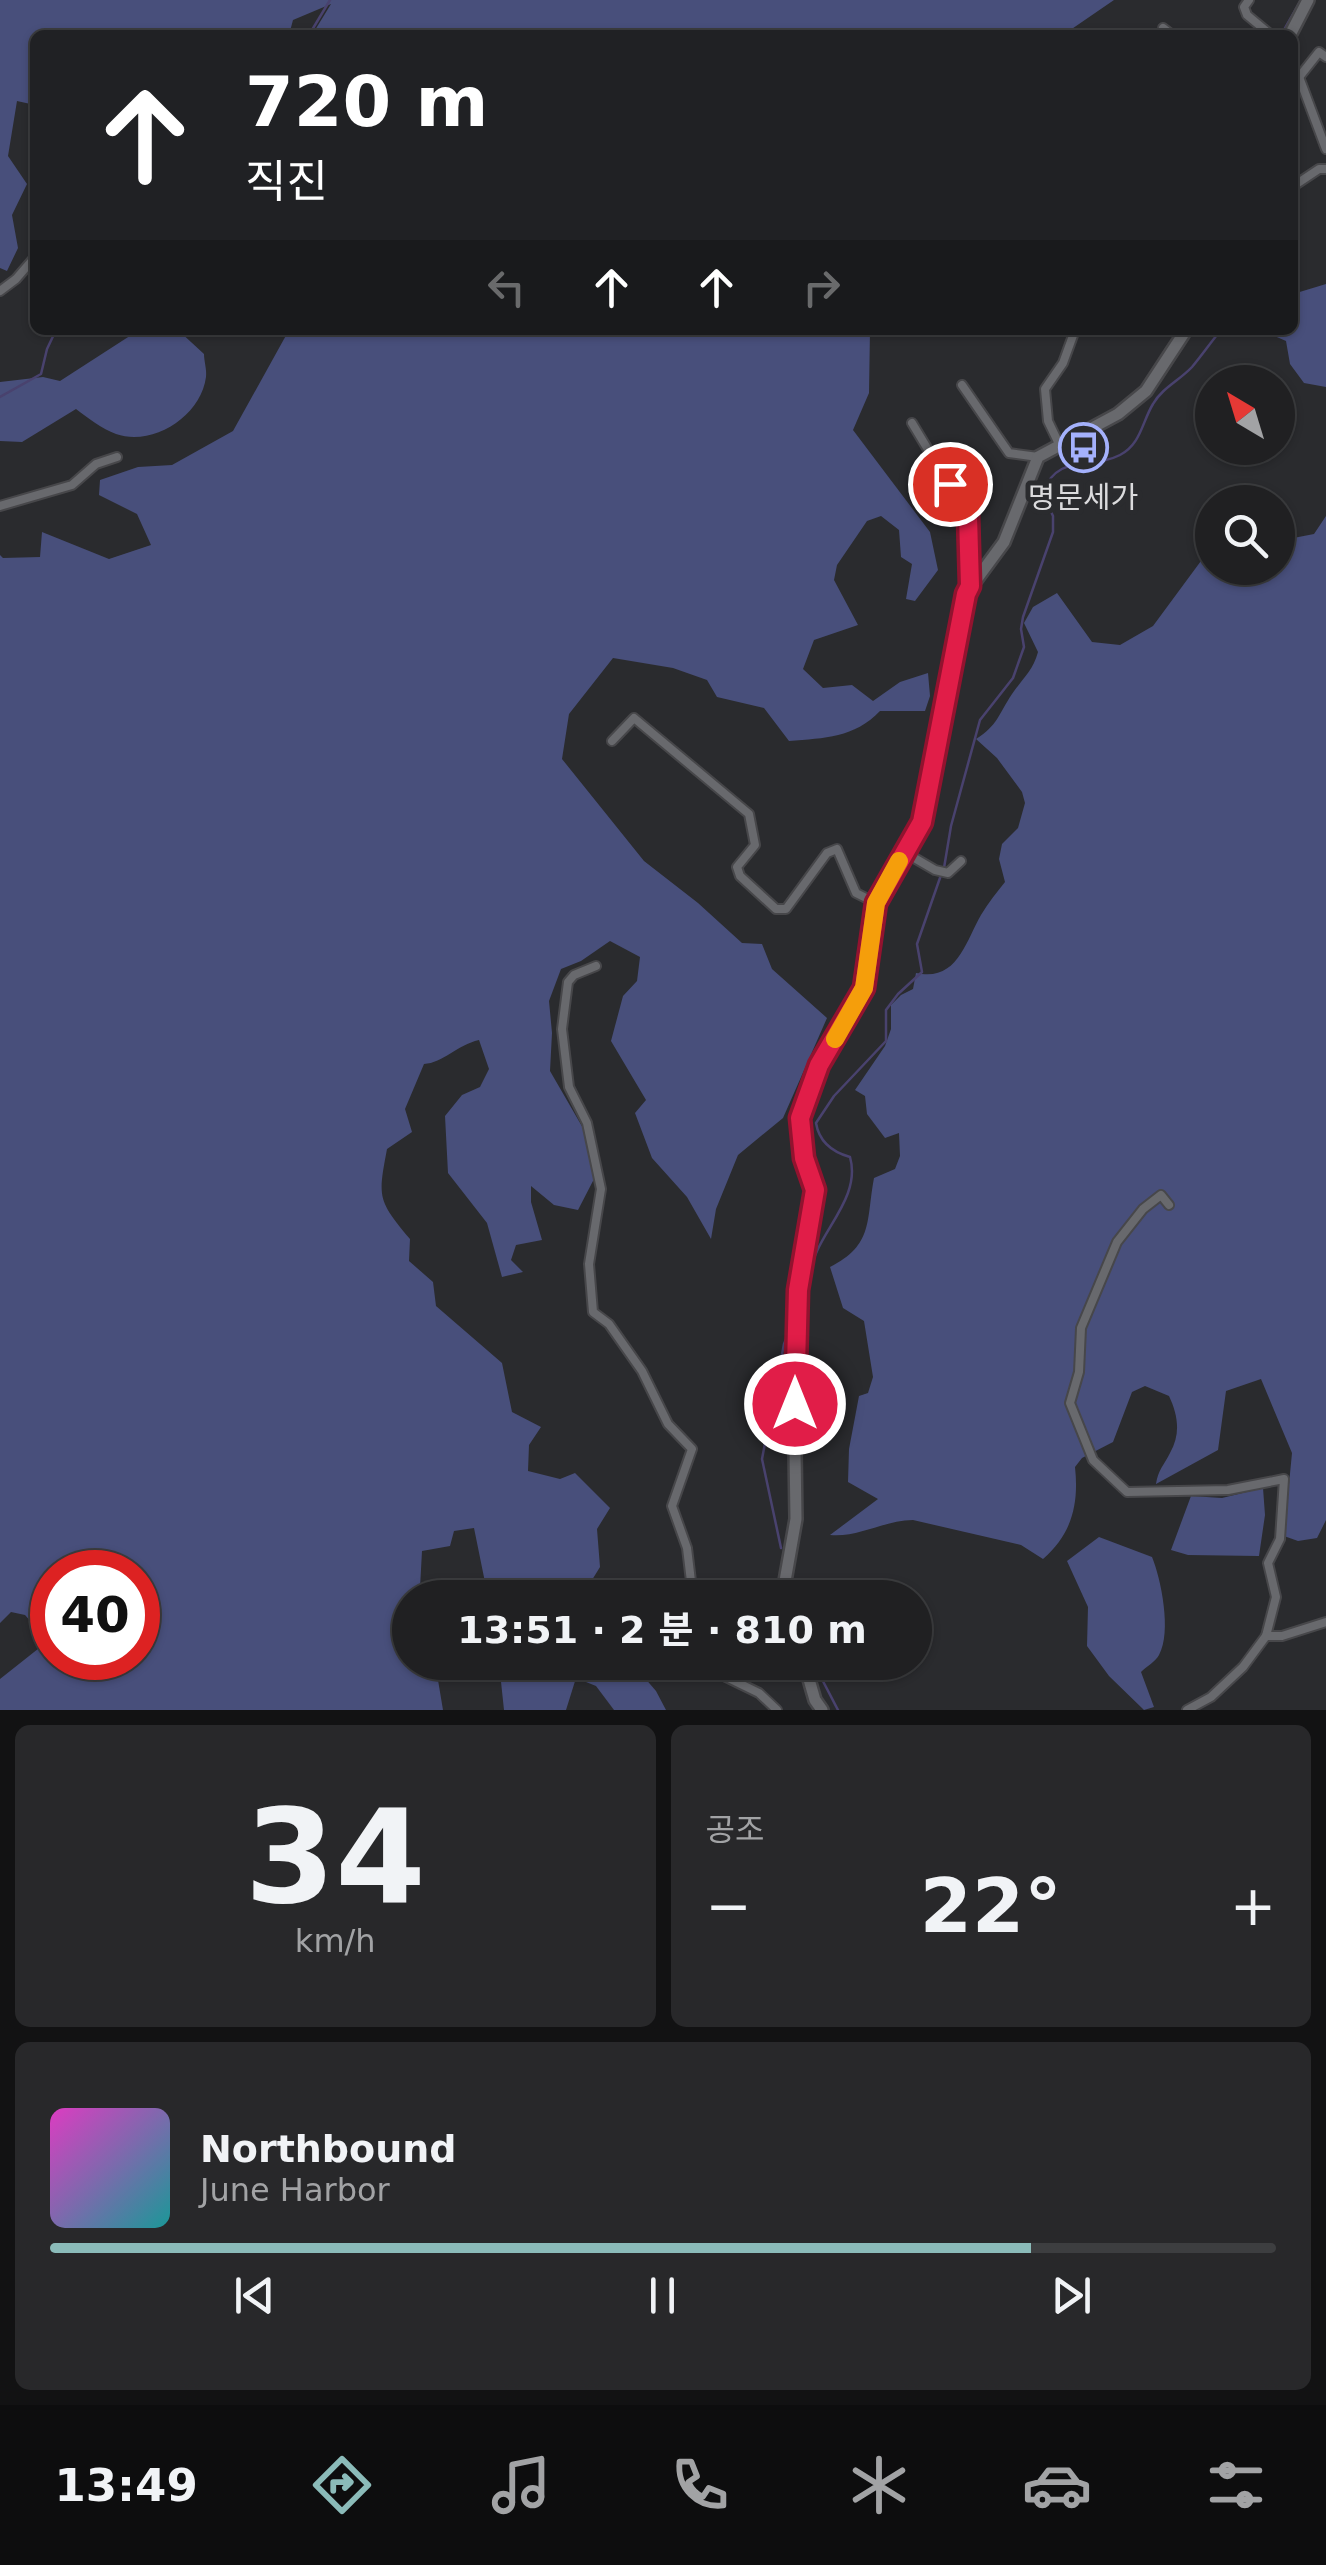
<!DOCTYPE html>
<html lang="ko">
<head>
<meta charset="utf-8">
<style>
  body { margin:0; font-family:"DejaVu Sans","Noto Sans KR",sans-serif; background:#28282a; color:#f1f3f6; height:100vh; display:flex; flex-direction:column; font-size:38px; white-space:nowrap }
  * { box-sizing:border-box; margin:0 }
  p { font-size:32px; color:#a2a3a5 }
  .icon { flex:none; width:55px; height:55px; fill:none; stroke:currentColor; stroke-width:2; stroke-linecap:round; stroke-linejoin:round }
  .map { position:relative; height:1710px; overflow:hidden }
  .drawer { display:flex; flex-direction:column; gap:15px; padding:15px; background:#121213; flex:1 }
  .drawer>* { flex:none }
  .top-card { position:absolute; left:30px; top:30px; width:1268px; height:305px; border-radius:15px; box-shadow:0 2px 8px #0004,0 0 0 2px #3d3e40; background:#202124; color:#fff; overflow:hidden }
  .needle { width:65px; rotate:322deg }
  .buttons { position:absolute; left:1195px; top:365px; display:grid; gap:20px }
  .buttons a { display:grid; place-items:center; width:100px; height:100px; border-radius:50%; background:#202022; box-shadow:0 2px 8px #0004,0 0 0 2px #3d3e40; font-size:50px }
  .speed { position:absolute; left:30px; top:1550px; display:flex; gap:20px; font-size:50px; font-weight:700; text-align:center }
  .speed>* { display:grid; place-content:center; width:130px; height:130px; border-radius:50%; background:#202022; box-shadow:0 2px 8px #0004,0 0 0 2px #3d3e40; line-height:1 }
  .speed .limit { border:15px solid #d22; background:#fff; color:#111 }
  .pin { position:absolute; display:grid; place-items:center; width:85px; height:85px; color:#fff; margin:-42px; border:5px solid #fff; border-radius:50%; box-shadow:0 2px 10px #0007 }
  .me { position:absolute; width:110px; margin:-55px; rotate:0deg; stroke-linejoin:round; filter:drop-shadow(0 0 8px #0008) }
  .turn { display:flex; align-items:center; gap:35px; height:210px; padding:0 50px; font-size:45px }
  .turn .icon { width:130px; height:130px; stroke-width:2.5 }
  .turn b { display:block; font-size:70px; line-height:85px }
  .lanes { display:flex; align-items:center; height:95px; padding:0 50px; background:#0003; justify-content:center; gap:50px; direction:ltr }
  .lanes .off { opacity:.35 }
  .big { font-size:75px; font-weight:700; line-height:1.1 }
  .drawer .card { flex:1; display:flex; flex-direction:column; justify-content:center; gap:15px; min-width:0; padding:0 35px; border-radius:15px; background:#28282a }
  .drawer .dial { align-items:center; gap:0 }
  .dial b { font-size:130px; line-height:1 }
  .song { display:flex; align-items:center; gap:30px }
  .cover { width:120px; height:120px; border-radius:15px; background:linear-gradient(135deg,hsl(310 70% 55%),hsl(180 70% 35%)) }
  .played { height:10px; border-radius:5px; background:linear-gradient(90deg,#8bbbb9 80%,#3d3e40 80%) }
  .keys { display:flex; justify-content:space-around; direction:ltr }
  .heat { display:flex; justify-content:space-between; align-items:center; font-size:55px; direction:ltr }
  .drawer .tiles { flex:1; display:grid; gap:15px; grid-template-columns:1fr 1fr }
  .card:last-child { grid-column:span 2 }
  .trip { position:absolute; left:392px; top:1580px; width:540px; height:100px; border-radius:50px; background:#202022; box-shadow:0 2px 8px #0004,0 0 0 2px #3d3e40; font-weight:700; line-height:100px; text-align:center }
  .tabs { display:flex; height:160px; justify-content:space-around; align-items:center; background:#0d0d0e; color:#a2a3a5 }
  .tabs .icon { width:70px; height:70px }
  .tabs .on { color:#8bbbb9 }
  .tabs b { font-size:45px; color:#f1f3f6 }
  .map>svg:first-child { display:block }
  .green { fill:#484f7b; fill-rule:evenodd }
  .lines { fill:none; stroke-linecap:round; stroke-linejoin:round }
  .stream { stroke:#49426e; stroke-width:2.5 }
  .street-casing { stroke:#47474a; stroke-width:12 }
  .secondary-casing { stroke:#47474a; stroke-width:16 }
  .street { stroke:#68696d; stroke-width:8 }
  .secondary { stroke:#68696d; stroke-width:11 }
  .route-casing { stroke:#92132f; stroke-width:25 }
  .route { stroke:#e11d48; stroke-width:18 }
  .slow { stroke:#f59e0b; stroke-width:18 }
  .labels { text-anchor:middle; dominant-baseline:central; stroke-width:10; stroke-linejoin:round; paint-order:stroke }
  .poi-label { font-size:30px; fill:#dbdbdd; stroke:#2a2b2e }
</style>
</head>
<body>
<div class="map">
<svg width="1326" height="1710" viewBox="0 0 1326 1710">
  <rect width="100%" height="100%" fill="#2a2b2e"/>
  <g class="green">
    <polygon points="0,0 1114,0 1063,35 312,35 331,4 293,20 289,35 35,35 35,105 17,101 8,156 27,184 12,215 18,248 7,271 0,268"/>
    <polygon points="1326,284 1326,387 1304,383 1290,364 1286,341 1261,330 1292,330 1293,294"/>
    <path d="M139,330H178L204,354C204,361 207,370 206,377C201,416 153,447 116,434C102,429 88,418 76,409L22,442L0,441V382L43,377L60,381Z"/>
    <path d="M289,330H870L869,393L853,430L930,532L938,570L915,601L906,599L912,564L901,557L899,530L881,516L867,521L837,565L834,580L858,625L814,640L803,669L823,688L852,685L873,701L900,682L928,673L930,696L925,711H880C854,738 825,738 789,741L764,708L717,697L707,680L673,668L613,658L569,714L562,759L644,861L698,903L742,943L762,944L772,969L827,1018L783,1118L738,1155L716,1209L711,1239L687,1197L652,1158L635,1113L646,1100L611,1041L623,996L637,981L640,957L610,941L581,961L561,969L549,1001L552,1033L550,1071L587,1135L594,1179L578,1210L554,1205L531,1186V1202L542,1240L516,1245L511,1260L523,1272L502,1277L487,1223L448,1173L445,1116L462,1095L480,1087L489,1069L479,1040C457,1045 443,1063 424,1064L405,1109L412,1132L387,1149C378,1197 377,1200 410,1239L409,1261L433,1282L436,1306L502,1363L512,1412L541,1427L529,1445L528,1471L560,1479L575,1473L610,1508L597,1529L600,1567L584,1593L586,1597H488L474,1528L454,1531L450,1546L422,1551L420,1588L426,1597L410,1598V1662L431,1663L437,1674L443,1710H0V1679L48,1641L25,1615L11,1612L0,1623V555L3,558L40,557L42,532L109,559L151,545L137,514L99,495L100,480L138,467L172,465L233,431ZM52,1572H138V1658H52Z"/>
    <path d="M1326,516V1520L1317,1538L1298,1541L1284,1536L1292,1453L1261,1379L1226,1391L1218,1450L1156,1484C1158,1470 1164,1465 1170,1453C1181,1434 1178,1415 1169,1396L1145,1386L1132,1392L1113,1442L1082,1458L1075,1467C1079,1504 1072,1534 1043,1559L1021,1545L913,1520C885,1520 858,1538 830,1535L878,1499L848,1482L849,1449L859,1396L868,1393L873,1377L864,1321L843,1308L830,1267C874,1245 866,1220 874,1178L895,1169L900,1156L899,1133L885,1138L867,1114L865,1096L855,1090L885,1046L891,1029V1005L901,995L913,989L916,973C957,982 965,943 981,915C988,903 997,892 1005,882L999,859L1002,844L1018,828L1025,803L1022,792L997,758L976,739C998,725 998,715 1012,694C1022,679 1033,671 1038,652L1024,623L1033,607L1057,593L1092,642L1120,645L1153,626L1212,546V568H1278V541L1314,534Z"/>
    <polygon points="1263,1488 1265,1515 1259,1556 1188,1555 1171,1550 1191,1496 1222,1498"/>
    <path d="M1099,1537L1152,1557C1161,1579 1172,1632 1159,1655C1156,1661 1146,1667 1141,1672L1154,1707L1144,1710L1109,1676L1087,1646L1088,1607L1067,1561Z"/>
    <polygon points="499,1663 632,1663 656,1691 666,1710 614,1710 596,1686 576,1678 566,1710 504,1710"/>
  </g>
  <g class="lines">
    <g class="stream">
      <polyline points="309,35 330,0"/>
      <polyline points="1281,35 1301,0"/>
      <polyline points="0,397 41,374 47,349 56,330"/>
      <path d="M944,868L951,826L980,720L1013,678L1024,647L1021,629L1023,617L1053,532V516L1042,493C1059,452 1089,471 1120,455C1141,444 1142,422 1153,404C1162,388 1180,380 1192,367C1202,355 1211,342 1221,330"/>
      <path d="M804,1297C807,1282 810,1266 817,1251C830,1222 860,1192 850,1157C832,1152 819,1141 816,1123L834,1096L886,1041V1010L898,994L922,972L917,944L941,875"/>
      <polyline points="781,1548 762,1459 784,1344 791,1328"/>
      <polyline points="813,1662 838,1710"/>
    </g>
    <defs>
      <g id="street">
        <polyline points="1249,0 1244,7 1247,15 1271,35"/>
        <polyline points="1163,28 1172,35"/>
        <polyline points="1299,77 1326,149"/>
        <polyline points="1292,86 1319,52 1326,57"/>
        <polyline points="1292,187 1319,169 1326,169"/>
        <polyline points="0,291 16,279 35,257"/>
        <polyline points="962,385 1009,453 1038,457"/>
        <polyline points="912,423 968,516 970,586"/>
        <polyline points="1060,446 1048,421 1045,389 1063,363 1075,330"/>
        <polyline points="0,506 72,485 96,464 117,457"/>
        <polyline points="612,741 634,718 749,814 755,845 737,867 740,876 776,909 786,909 827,853 837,849 856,893 876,903"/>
        <polyline points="904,852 935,870 948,873 961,861"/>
        <polyline points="596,966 574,975 568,982 562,1029 569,1087 587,1123 601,1189 589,1264 593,1312 609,1324 642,1371 668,1424 692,1449 672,1506 687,1548 693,1598"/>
        <polyline points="1169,1205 1161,1195 1143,1209 1117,1242 1081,1328 1079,1372 1070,1403 1093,1460 1127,1492 1228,1490 1284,1479 1280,1539 1268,1563 1276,1597 1266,1636 1243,1667 1211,1697 1187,1710"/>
        <polyline points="1266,1636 1282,1636 1326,1622"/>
        <polyline points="713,1662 716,1672 759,1693 777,1710"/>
      </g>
      <g id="secondary">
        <polyline points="1290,35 1308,0"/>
        <polyline points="788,1598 785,1581 796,1519 794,1382 798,1291 815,1190 804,1158 799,1118 819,1065 864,988 876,903 921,822 965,595 1004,542 1038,457 1118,414 1146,391 1186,330"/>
        <polyline points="804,1662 815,1700 822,1710"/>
      </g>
    </defs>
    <use href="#street" class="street-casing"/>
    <use href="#secondary" class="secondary-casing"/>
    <use href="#street" class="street"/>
    <use href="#secondary" class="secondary"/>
  </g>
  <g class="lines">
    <defs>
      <polyline id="route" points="795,1404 798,1290 815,1190 804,1158 800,1118 819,1065 864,988 876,903 922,822 966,594 970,586 968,516 950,484"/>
    </defs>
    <use href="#route" class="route-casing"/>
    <use href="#route" class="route"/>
    <polyline class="slow" points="835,1039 864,988 876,903 899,861"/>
  </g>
  <defs>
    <symbol id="bus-ring" viewBox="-11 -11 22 22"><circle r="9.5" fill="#2a2b2e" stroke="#a4b1fc" stroke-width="1.5"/><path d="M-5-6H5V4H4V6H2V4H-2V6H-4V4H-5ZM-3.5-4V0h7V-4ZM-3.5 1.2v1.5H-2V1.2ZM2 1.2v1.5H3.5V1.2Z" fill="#a4b1fc"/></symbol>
  </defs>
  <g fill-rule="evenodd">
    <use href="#bus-ring" x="1056" y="420" width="55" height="55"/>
  </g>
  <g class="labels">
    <g class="poi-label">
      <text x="1083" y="497">명문세가</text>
    </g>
  </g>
</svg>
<div class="buttons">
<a><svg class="needle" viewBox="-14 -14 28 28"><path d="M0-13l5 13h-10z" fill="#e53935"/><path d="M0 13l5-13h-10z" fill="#a2a3a5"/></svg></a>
<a><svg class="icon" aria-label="search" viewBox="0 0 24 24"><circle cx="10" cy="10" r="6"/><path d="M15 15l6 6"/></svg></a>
</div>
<div class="speed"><div class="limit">40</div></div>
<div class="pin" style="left:950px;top:484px;background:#d93025"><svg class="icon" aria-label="arrive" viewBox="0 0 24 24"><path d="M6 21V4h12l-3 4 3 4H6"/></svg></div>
<svg class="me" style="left:795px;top:1404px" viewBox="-20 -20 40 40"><circle r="17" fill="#e11d48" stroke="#fff" stroke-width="3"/><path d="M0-11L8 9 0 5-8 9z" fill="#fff"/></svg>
<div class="trip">13:51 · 2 분 · 810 m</div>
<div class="top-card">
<div class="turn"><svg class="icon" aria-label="ahead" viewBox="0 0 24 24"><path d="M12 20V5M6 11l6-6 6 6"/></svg><div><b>720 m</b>직진</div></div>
<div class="lanes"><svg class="icon off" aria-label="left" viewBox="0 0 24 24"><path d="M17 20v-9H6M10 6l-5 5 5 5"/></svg><svg class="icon" aria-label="ahead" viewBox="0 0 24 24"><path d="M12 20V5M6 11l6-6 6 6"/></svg><svg class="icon" aria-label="ahead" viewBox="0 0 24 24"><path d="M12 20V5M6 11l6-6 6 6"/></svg><svg class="icon off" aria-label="right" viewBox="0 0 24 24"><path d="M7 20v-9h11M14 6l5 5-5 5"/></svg></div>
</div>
</div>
<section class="drawer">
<div class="tiles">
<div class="card dial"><b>34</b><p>km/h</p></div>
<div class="card"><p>공조</p>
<div class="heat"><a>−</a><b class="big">22°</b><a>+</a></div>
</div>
<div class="card">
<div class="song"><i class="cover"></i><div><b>Northbound</b><p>June Harbor</p></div></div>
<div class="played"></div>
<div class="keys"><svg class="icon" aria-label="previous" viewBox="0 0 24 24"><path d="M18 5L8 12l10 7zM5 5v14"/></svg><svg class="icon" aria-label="pause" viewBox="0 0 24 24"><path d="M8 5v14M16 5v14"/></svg><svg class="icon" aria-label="next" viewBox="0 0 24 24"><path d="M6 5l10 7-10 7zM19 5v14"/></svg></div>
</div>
</div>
</section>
<nav class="tabs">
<b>13:49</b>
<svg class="icon on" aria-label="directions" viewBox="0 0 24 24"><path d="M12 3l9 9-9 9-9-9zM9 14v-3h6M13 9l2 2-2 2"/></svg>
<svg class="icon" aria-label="music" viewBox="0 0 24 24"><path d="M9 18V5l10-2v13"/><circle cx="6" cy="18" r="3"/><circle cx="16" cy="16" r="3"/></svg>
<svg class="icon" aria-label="phone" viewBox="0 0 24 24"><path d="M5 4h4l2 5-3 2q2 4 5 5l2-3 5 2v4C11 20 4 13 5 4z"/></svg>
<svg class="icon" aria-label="climate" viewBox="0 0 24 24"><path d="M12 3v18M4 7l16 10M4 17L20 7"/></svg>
<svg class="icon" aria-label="car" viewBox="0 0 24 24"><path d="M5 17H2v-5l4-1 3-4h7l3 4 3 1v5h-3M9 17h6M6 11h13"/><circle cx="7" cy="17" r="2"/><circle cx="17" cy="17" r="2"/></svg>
<svg class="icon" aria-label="filters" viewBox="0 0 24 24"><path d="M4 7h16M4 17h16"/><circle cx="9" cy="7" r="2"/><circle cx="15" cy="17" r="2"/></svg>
</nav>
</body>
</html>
